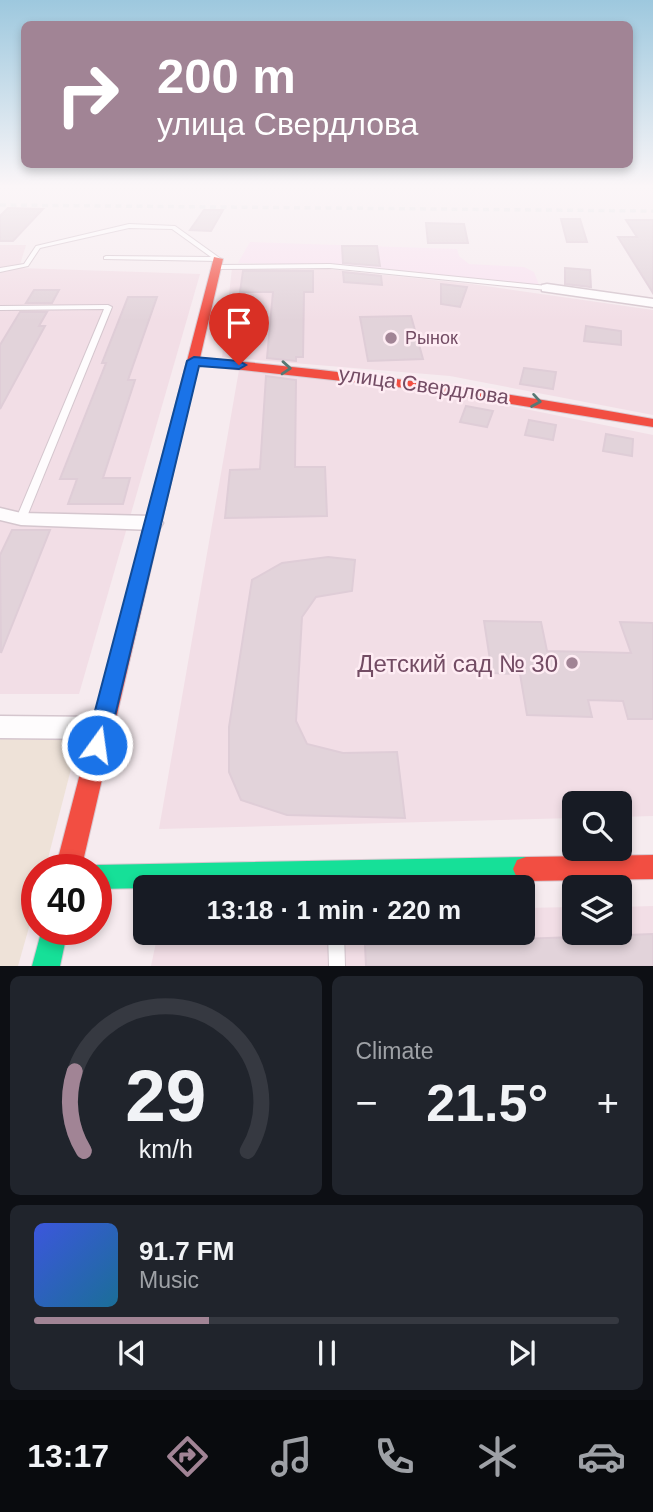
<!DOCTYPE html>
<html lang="en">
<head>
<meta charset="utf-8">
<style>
  body { margin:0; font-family:Helvetica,sans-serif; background:#20242c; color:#f1f3f6; height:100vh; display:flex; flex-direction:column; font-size:26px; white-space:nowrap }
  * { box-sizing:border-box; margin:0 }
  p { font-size:23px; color:#9ea1a6 }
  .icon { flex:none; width:38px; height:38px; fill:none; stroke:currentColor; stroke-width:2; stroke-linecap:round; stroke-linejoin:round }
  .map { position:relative; height:966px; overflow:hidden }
  .side { display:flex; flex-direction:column; gap:10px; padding:10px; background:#0d0f14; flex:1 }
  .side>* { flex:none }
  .banner { position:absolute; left:21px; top:21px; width:612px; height:147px; border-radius:10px; box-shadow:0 4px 10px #0003; background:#a18495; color:#fff; overflow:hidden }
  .buttons { position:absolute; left:562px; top:791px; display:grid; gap:14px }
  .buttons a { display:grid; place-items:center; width:70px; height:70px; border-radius:10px; background:#171b24; box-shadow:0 4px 10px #0003; font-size:35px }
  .speed { position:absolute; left:21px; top:854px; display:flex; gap:14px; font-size:35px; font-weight:700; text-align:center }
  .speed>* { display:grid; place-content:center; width:91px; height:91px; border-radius:50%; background:#171b24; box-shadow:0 4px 10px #0003; line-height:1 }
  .speed .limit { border:10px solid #d22; background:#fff; color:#111 }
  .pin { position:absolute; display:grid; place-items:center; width:60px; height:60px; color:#fff; margin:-72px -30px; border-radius:50% 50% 50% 0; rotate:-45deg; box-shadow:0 0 7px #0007 }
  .pin .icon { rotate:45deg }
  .me { position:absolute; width:77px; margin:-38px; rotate:14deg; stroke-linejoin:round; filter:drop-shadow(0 0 5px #0008) }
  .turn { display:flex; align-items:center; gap:24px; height:147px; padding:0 21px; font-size:32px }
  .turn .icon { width:91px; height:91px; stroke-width:2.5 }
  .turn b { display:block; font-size:49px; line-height:60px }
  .big { font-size:52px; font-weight:600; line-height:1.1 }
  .side .widget { flex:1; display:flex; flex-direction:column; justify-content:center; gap:10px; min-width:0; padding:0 24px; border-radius:10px; background:#20242c }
  .side .dial { align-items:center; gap:0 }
  .dial svg { height:182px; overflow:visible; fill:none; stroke:#363941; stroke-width:7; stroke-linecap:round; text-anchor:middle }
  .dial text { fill:#f1f3f6; stroke:none }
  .song { display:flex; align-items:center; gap:21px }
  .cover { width:84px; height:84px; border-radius:10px; background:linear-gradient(135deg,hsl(230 70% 55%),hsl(200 70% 35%)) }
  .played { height:7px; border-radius:4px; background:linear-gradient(90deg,#a18495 30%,#363941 30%) }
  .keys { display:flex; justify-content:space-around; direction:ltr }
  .heat { display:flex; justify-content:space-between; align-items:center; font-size:38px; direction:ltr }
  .side .tiles { flex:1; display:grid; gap:10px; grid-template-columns:1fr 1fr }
  .widget:last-child { grid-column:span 2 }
  .trip { position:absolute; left:133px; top:875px; width:402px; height:70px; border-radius:10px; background:#171b24; box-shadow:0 4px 10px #0003; font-weight:600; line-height:70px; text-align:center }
  .tab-bar { display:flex; height:112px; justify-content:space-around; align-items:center; background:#090b0e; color:#9ea1a6 }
  .tab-bar .icon { width:49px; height:49px }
  .tab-bar .selected { color:#a18495 }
  .tab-bar b { font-size:32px; color:#f1f3f6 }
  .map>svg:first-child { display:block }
  .residential { fill:#f2dee6 }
  .commercial { fill:#f8e2f0 }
  .green { fill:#eee2d8 }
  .building { fill:#e2d3da; stroke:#dfcdd7; stroke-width:2 }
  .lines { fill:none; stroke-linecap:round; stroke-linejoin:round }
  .lane-casing { stroke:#d5c6ce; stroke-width:2 }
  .street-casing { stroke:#d5c6ce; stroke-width:3 }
  .fast-casing { stroke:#d7c7cf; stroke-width:2 }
  .jam-casing { stroke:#d7c7cf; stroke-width:2 }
  .lane { fill:#fefcfd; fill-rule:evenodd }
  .street { fill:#fefcfd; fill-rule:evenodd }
  .fast { fill:#16e098; fill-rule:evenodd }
  .jam { fill:#f24e42; fill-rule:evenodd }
  .rail { stroke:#e2e2e5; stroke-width:3.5; stroke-dasharray:6 4.5; stroke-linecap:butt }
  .oneway { stroke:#577874 }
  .route { fill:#1a73e8; stroke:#114b97; stroke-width:2 }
  .poi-dot { fill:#a18495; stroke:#feecf3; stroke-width:2.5 }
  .labels { text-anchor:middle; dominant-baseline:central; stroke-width:5; stroke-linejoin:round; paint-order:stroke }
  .far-poi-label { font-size:18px; fill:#734c64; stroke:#feecf3; text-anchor:start }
  .street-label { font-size:21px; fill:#734c64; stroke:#feecf3 }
  .near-poi-label { font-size:24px; fill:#734c64; stroke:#feecf3; text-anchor:end }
</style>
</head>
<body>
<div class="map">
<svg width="653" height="966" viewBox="0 0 653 966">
  <rect width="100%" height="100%" fill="#f6ebef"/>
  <g class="residential">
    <polygon points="0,245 26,245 19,268 200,274 79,694 0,694"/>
    <polygon points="232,268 318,268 472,284 653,310 653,415 450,376 222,357"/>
    <polygon points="239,370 462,396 653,435 653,816 620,817 620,803 574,803 574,818 159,829"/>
    <polygon points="653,906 653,966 151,966 158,933 523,933 523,908 574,907 574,933 620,933 620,907"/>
  </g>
  <polygon class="commercial" points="250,242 457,249 459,256 469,264 524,267 534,272 539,285 328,265 238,263"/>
  <polygon class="green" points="80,734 45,870 37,870 37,899 18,966 0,966 0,737"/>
  <g class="building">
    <polygon points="8,208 43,209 13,241 0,241 0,216"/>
    <polygon points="204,210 223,210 211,231 190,230"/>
    <polygon points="561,219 580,219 587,242 567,242"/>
    <polygon points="626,220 653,220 653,293 618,237 637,237"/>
    <polygon points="426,223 464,224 468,243 428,243"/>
    <polygon points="342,246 377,246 380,266 343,263"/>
    <polygon points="565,268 590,270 591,287 565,284"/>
    <polygon points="243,271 313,271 313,292 304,292 303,357 296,357 296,361 267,358 273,292 240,292"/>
    <polygon points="343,272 381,276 382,285 344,282"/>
    <polygon points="441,284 467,287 460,307 441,304"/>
    <polygon points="34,290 59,290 52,303 26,303"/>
    <polygon points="128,297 157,297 128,380 135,380 103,478 130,478 123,504 68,504 77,479 60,479 106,363 102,363"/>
    <polygon points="20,312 47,312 39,326 45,326 0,409 0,345"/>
    <polygon points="411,316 423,359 368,361 360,317"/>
    <polygon points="586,326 621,331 621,345 584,341"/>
    <polygon points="524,368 556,372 553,389 520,384"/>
    <polygon points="266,376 296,380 295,467 325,467 327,516 225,518 230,470 260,469"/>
    <polygon points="466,406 493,411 487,427 460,422"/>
    <polygon points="529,420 556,425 553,440 525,435"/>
    <polygon points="606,434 633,439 632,456 603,451"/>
    <polygon points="12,530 50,530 1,653 0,555"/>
    <polygon points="328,557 355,560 352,591 316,597 302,617 296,721 307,744 343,753 397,752 405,818 287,815 241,800 229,772 229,727 252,580 282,563"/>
    <polygon points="484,621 541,622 547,651 631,653 620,622 653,623 653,719 628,719 623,701 588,700 592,717 527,715 520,674 492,673"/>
    <polygon points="653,934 653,966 366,966 365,945"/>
  </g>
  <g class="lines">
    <defs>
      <g id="lane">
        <polygon points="129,224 175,226 221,259 218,261 104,259 104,257 106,256 211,257 172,229 129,228 40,248 28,266 0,272 0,268 24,264 36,246"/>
        <polygon points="330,264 547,286 550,288 547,290 330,268 217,269 214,267 217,265"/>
        <polygon points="108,305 112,307 26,519 25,521 17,521 16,519 104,309 0,310 0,306"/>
        <polygon points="328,933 344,933 345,966 329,966"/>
      </g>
      <g id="street">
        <polygon points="547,284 653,299 653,307 542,291 542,285"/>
        <polygon points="0,508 21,513 153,516 160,518 163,523 160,528 153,530 21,525 0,520"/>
        <polygon points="0,716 101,717 110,720 114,728 110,736 101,739 0,738"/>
      </g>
      <g id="fast">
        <polygon points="526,857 535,860 539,869 535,878 526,881 96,889 96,870 86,870 96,865"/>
        <polygon points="42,929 68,929 60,966 32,966"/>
      </g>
      <g id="jam">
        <path d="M214,257L223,259L200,358C352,371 503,391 653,419V427L424,390L198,365L81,870H55Z"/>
        <polygon points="653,855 653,879 526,881 517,878 513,869 517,860 526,857"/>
      </g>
    </defs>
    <use href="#lane" class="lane-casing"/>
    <use href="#street" class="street-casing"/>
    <use href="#fast" class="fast-casing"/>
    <use href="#jam" class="jam-casing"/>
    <use href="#lane" class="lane"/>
    <use href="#street" class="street"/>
    <use href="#fast" class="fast"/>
    <use href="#jam" class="jam"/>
    <g class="rail">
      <polyline points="525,185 653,186"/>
      <polyline points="0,205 653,211"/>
    </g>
  </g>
  <defs><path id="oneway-chevron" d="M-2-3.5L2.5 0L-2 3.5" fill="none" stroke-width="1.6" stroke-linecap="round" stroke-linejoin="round" transform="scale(1.75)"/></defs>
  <g class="oneway">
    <use href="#oneway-chevron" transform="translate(286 368) rotate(4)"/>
    <use href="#oneway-chevron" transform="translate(536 401) rotate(10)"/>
  </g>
  <linearGradient id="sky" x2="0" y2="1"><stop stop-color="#9dc8de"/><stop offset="0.58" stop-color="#fbf6f8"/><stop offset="1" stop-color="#fbf6f8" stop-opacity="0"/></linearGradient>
  <rect width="653" height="321" fill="url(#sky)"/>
  <polygon class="route" points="194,357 239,361 246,365 239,369 199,366 108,745 105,752 97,755 89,752 86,745 187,361"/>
  <g class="poi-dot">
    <circle cx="391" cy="338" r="7"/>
    <circle cx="572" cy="663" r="7"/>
  </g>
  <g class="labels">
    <g class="far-poi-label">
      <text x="405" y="338">Рынок</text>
    </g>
    <g class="street-label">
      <text transform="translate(424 385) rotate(8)">улица Свердлова</text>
    </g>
    <g class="near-poi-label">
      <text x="558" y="663">Детский сад № 30</text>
    </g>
  </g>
</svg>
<div class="buttons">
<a><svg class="icon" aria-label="search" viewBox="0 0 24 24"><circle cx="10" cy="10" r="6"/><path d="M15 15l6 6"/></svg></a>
<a><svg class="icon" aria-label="layers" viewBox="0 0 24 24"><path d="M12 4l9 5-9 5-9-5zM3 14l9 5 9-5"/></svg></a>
</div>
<div class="speed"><div class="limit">40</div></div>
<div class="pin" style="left:239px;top:365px;background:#d93025"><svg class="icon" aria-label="arrive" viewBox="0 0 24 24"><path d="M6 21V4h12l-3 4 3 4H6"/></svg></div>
<svg class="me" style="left:97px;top:745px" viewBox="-20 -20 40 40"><circle r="17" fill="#1a73e8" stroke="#fff" stroke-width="3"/><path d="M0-11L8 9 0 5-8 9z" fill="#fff"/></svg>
<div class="trip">13:18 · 1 min · 220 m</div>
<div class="banner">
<div class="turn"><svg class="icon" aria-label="right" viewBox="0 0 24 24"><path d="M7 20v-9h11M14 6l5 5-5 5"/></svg><div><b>200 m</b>улица Свердлова</div></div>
</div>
</div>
<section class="side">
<div class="tiles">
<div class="widget dial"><svg viewBox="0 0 100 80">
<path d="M14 69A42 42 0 1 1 86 69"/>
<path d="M14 69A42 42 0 0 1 10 34" stroke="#a18495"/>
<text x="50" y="56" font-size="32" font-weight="700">29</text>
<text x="50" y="72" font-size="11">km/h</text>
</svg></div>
<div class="widget"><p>Climate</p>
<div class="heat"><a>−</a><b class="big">21.5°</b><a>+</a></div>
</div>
<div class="widget">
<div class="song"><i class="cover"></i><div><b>91.7 FM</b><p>Music</p></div></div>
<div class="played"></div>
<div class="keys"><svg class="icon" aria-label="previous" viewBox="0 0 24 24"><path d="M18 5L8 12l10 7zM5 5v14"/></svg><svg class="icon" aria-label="pause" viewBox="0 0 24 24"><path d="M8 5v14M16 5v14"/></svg><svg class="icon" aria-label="next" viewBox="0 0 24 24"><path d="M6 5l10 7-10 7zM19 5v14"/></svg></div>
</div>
</div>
</section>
<nav class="tab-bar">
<b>13:17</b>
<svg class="icon selected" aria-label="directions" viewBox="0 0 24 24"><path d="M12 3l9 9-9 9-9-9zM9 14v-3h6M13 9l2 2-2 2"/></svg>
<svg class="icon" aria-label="music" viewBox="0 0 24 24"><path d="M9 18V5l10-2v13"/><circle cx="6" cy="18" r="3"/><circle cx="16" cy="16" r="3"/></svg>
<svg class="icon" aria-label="phone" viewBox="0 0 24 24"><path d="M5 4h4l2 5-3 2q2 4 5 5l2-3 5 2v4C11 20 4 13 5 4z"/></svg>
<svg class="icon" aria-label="climate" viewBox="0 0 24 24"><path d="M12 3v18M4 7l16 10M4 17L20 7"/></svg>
<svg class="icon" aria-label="car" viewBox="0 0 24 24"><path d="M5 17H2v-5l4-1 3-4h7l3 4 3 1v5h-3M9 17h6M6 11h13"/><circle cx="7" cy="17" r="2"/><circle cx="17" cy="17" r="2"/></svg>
</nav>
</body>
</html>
